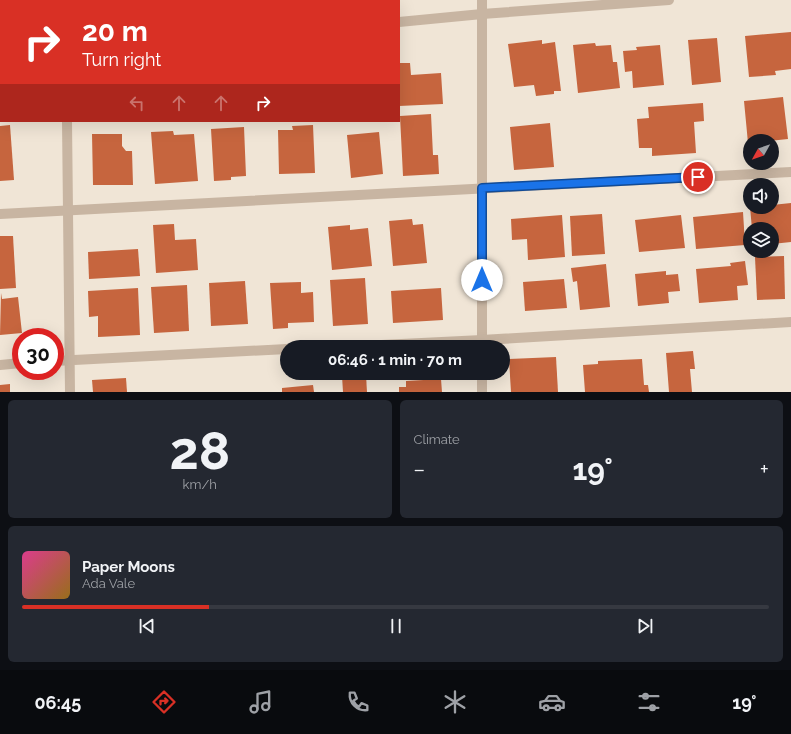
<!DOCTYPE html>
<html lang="en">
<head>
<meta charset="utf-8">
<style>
  body { margin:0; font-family:Raleway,sans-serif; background:#242831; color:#f1f3f6; height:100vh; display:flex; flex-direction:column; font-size:15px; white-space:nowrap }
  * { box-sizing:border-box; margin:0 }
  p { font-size:13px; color:#9ea1a6 }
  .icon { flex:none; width:22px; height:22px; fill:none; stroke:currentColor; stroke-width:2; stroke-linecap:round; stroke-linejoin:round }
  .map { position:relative; height:392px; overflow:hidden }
  .details { display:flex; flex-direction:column; gap:8px; padding:8px; background:#0d0f14; flex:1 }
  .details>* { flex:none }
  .top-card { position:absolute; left:0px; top:0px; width:400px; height:122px; box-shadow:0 4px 16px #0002; background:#d93025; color:#fff; overflow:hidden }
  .needle { width:26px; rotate:230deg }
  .controls { position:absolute; left:743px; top:134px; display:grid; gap:8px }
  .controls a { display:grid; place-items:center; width:36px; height:36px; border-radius:50%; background:#171b24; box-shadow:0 4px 16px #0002; font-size:20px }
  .speed { position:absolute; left:12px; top:328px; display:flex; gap:8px; font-size:20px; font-weight:700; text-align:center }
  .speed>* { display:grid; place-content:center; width:52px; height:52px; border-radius:50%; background:#171b24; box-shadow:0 4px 16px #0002; line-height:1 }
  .speed .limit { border:6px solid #d22; background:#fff; color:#111 }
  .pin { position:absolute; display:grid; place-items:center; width:34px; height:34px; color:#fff; margin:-17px; border:2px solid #fff; border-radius:50%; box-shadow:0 1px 4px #0007 }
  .me { position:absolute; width:44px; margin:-22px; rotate:0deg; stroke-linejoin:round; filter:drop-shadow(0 0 3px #0008) }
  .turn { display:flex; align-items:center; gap:14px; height:84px; padding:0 16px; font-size:18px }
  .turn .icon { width:52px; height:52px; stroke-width:2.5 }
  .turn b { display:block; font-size:28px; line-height:34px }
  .lanes { display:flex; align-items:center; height:38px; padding:0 16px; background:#0003; justify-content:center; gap:20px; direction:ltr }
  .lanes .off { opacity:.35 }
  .big { font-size:30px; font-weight:700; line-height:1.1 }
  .details .card { flex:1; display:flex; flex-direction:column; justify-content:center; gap:6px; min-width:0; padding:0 14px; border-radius:6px; background:#242831 }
  .details .dial { align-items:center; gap:0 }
  .dial b { font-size:52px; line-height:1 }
  .song { display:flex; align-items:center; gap:12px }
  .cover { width:48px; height:48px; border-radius:6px; background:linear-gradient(135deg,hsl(330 70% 55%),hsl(40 70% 35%)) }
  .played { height:4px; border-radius:2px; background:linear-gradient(90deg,#d93025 25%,#363941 25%) }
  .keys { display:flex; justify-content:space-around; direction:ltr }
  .heat { display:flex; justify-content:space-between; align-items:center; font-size:22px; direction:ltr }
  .details .tiles { flex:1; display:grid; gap:8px; grid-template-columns:1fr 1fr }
  .card:last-child { grid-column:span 2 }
  .trip { position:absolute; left:280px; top:340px; width:230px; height:40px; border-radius:20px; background:#171b24; box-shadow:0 4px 16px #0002; font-weight:700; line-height:40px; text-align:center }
  .menu { display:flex; height:64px; justify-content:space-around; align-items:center; background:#090b0e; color:#9ea1a6 }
  .menu .icon { width:28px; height:28px }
  .menu .current { color:#d93025 }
  .menu b { font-size:18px; color:#f1f3f6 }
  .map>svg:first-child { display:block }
  .building { fill:#c6653e }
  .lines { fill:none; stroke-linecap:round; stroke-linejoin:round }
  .street { stroke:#c8b5a2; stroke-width:10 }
  .route-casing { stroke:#114b97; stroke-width:10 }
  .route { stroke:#1a73e8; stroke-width:7 }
</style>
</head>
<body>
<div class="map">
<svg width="791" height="392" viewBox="0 0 791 392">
  <rect width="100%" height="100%" fill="#f0e5d6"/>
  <g class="building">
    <polygon points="791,32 791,69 775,71 776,75 749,77 745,36"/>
    <polygon points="717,38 721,82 692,85 688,40"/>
    <polygon points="542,40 542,44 555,42 561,91 554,91 554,94 536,96 534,85 514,87 508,44"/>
    <polygon points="595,43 596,46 611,45 613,62 617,62 620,88 578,93 573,45"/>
    <polygon points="660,45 664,85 633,88 632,71 625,72 623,51 637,50 636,47"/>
    <polygon points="399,63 410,63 411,75 441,73 443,104 399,106"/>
    <polygon points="783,97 788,139 769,141 750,141 750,143 748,143 744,101"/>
    <polygon points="703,103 704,121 694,122 696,153 652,156 652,148 639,148 637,119 649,118 648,107"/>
    <polygon points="431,114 433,155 438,155 439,174 403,176 400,116"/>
    <polygon points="550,123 554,167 514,170 510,127"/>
    <polygon points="10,125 14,180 0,181 0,126"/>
    <polygon points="313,125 315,173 279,174 278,130 293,130 292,126"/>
    <polygon points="244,127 246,176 231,177 231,180 214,181 211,129"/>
    <polygon points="173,131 174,135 194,134 198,181 155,184 151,132"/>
    <polygon points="379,132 383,174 351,178 347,135"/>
    <polygon points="92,134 122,134 122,146 126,151 132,151 133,185 93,185"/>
    <polygon points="791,203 791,242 772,244 772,229 752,229 750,207 772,207 772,205"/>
    <polygon points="743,212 745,245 696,249 693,217"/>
    <polygon points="602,214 605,254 572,256 570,216"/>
    <polygon points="562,215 565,257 528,260 527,239 512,240 511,219"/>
    <polygon points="681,215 685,248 639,252 635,220"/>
    <polygon points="412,219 413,225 423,224 427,263 393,266 389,221"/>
    <polygon points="174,224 175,240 196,239 198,270 156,273 153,225"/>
    <polygon points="350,225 350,230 368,228 372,266 332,270 328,227"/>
    <polygon points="0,236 13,236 16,288 0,289"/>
    <polygon points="138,249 140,276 89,279 88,252"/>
    <polygon points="784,256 785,299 757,300 755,257"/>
    <polygon points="745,261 748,285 737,286 738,300 699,303 696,269 731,266 730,263"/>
    <polygon points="606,264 610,307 580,310 577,281 573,282 571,268"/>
    <polygon points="666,271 666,275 678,274 680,291 668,292 669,303 638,306 635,274"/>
    <polygon points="365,278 368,324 333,326 330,280"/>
    <polygon points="564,279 567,308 525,311 523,282"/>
    <polygon points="245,281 248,324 211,326 209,283"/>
    <polygon points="301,282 301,293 313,292 314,322 288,323 288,328 273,329 270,283"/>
    <polygon points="187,285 189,331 154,333 151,287"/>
    <polygon points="138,288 140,335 98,337 98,316 89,317 88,291"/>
    <polygon points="441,288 443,320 393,323 391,291"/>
    <polygon points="1,293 2,299 18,297 22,333 0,335"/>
    <polygon points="693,351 695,369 690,369 692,392 669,392 666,353"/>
    <polygon points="556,357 558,392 511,392 509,359"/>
    <polygon points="642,359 644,385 648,385 649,392 585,392 583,365 598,364 598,361"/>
    <polygon points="366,375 367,392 343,392 342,376"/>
    <polygon points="126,378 127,392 93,392 92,380"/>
    <polygon points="441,379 442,392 399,392 399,387 406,387 406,381"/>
    <polygon points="10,384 10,392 0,392 0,385"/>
    <polygon points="313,385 314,392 282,392 282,388"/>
  </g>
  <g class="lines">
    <g class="street">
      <polyline points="65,0 65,1"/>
      <polyline points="482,0 482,346"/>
      <polyline points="399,22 482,14 669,0"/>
      <polyline points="67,121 70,392"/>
      <polyline points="0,214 791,172"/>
      <polyline points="341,347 482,340 791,322"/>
      <polyline points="55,361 287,349"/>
      <polyline points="0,365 21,363"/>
      <polyline points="482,392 482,373"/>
    </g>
  </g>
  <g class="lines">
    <defs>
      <polyline id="route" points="482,280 482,188 698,177"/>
    </defs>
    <use href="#route" class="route-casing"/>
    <use href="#route" class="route"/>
  </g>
</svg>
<div class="controls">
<a><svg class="needle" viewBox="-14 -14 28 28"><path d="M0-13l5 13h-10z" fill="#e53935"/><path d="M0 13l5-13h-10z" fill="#9ea1a6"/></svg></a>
<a><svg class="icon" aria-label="sound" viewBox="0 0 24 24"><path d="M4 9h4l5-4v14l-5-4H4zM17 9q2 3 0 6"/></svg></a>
<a><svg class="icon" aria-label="layers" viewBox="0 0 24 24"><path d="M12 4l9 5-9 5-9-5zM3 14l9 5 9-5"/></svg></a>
</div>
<div class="speed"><div class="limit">30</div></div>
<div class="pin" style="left:698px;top:177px;background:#d93025"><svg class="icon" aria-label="arrive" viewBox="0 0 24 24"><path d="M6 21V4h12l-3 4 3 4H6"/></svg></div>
<svg class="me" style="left:482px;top:280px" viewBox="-20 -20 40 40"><circle r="19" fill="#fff"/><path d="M0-13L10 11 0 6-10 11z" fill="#1a73e8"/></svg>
<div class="trip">06:46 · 1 min · 70 m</div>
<div class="top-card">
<div class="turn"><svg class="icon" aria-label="right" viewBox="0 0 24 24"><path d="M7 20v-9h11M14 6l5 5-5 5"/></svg><div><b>20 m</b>Turn right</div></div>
<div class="lanes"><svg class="icon off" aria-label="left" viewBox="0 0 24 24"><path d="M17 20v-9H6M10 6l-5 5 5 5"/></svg><svg class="icon off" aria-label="ahead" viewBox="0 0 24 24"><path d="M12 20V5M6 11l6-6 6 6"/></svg><svg class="icon off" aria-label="ahead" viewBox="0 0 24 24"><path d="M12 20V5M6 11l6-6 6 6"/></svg><svg class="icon" aria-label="right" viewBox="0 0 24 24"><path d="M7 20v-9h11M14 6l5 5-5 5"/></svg></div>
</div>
</div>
<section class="details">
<div class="tiles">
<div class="card dial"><b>28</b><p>km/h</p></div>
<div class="card"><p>Climate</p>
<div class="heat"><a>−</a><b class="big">19°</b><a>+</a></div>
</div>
<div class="card">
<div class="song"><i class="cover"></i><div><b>Paper Moons</b><p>Ada Vale</p></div></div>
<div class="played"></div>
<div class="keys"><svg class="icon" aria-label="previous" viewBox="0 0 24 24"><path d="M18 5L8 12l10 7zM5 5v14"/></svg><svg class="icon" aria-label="pause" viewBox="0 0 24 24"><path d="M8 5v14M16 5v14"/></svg><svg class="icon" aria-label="next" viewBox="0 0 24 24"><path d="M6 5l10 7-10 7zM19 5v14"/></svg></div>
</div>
</div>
</section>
<nav class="menu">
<b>06:45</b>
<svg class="icon current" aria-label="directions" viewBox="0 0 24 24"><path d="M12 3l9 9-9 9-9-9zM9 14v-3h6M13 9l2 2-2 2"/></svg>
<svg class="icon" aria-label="music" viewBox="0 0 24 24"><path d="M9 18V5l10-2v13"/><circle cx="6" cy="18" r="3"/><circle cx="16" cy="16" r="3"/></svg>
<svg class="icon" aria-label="phone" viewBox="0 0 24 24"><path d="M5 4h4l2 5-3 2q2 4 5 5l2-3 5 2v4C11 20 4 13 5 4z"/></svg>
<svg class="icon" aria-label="climate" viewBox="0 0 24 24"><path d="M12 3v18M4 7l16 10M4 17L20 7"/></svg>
<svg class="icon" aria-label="car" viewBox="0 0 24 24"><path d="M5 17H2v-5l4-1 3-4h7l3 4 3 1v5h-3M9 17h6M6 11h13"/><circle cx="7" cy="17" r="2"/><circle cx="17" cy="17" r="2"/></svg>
<svg class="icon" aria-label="filters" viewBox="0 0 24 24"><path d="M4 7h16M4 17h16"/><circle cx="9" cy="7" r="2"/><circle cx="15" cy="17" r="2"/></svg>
<b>19°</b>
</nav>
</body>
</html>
